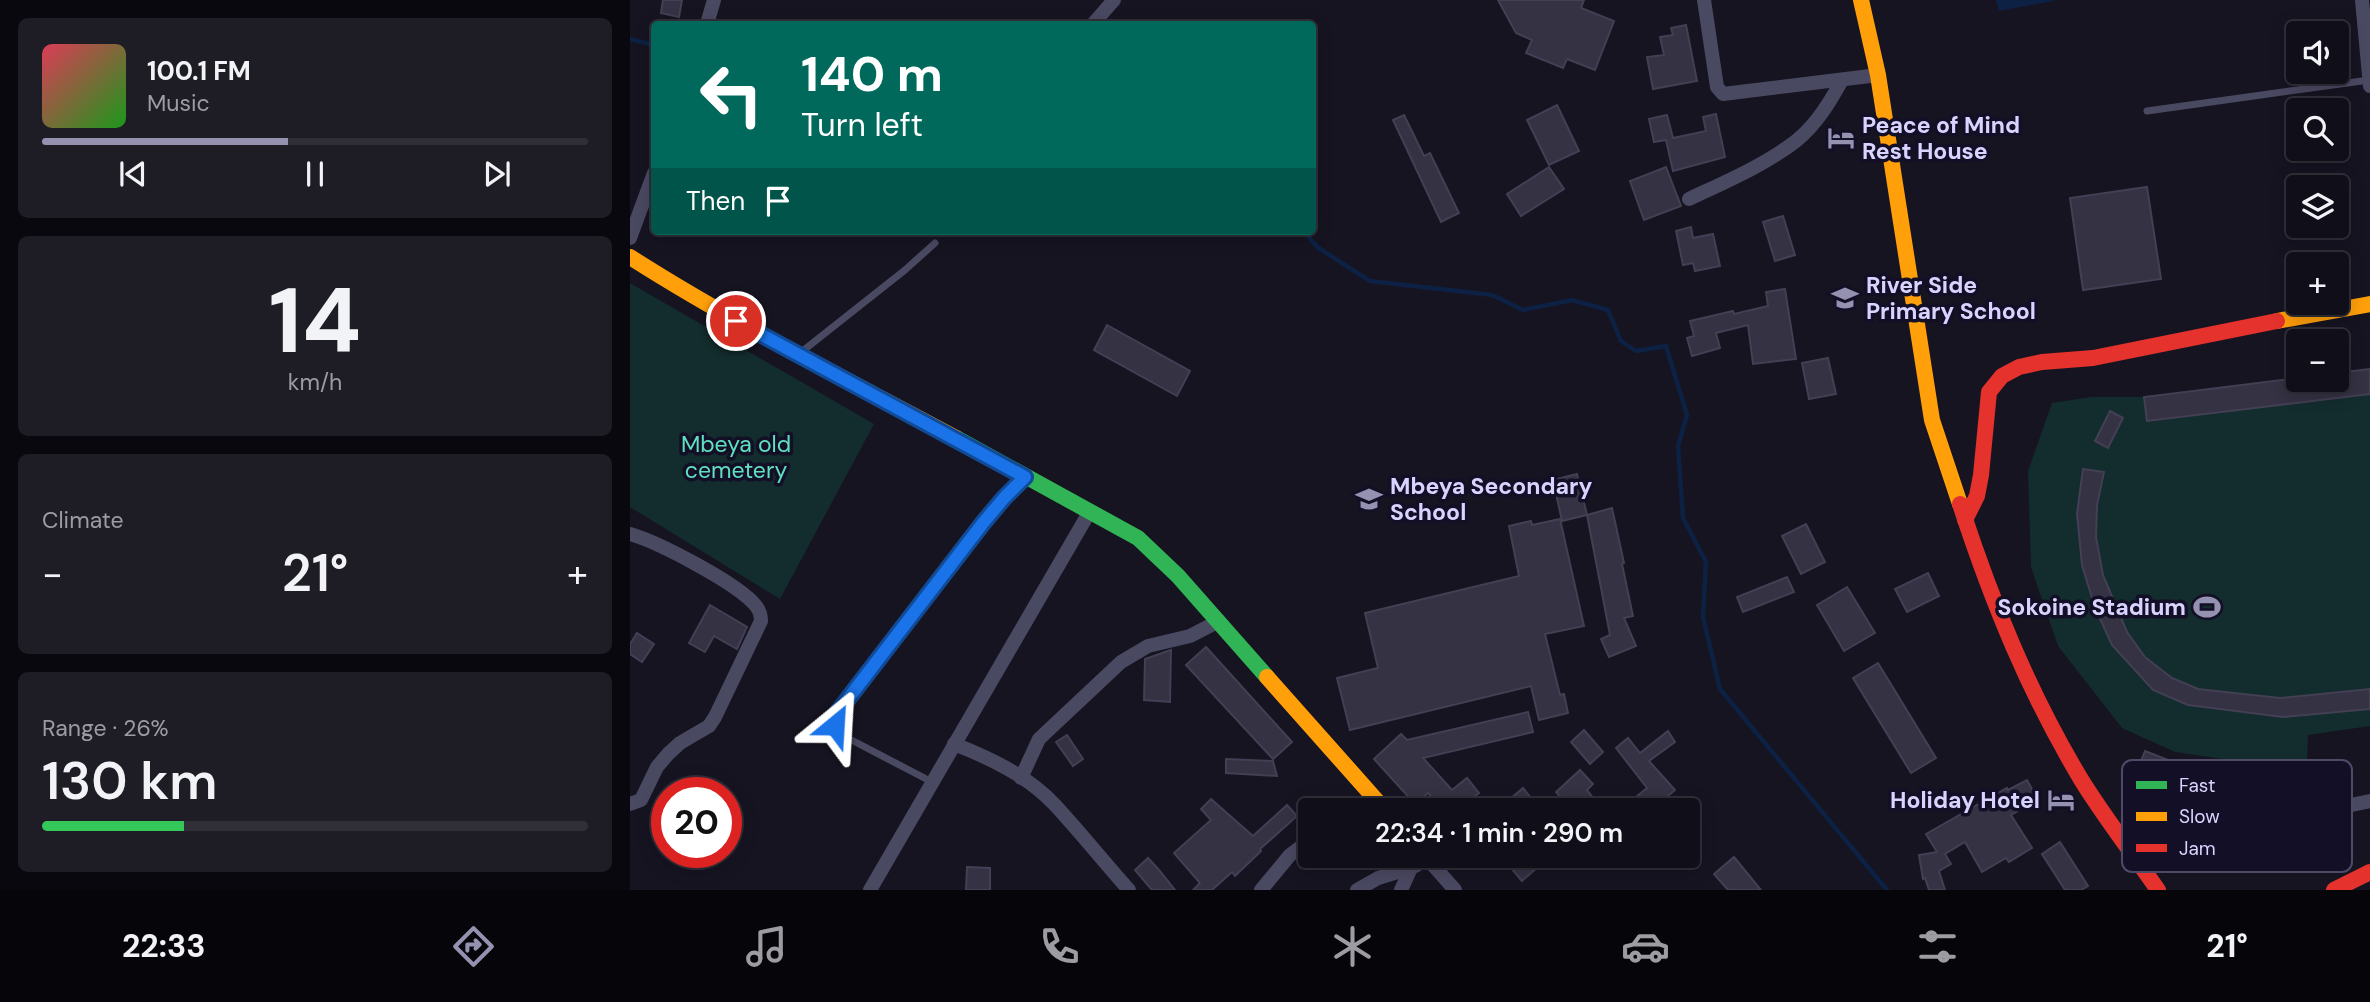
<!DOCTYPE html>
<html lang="en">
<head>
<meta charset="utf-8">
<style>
  body { margin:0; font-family:"DM Sans",sans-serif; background:#1e1d26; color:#f1f3f6; height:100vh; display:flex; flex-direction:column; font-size:26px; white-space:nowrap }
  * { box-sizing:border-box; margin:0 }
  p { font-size:23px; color:#9c9ca2 }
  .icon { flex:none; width:38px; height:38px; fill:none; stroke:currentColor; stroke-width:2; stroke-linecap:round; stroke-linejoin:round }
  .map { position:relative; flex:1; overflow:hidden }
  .panel { display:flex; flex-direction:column; gap:18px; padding:18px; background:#09080e; width:630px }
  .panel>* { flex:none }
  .top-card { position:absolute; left:21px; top:21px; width:665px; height:214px; border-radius:7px; box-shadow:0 4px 18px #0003,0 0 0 2px #302f38; background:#00695c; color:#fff; overflow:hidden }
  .controls { position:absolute; left:1656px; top:21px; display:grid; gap:14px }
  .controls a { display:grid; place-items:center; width:63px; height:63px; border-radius:7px; background:#100f19; box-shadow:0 4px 18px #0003,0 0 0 2px #302f38; font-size:35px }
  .speed { position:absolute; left:21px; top:777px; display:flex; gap:14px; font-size:35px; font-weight:700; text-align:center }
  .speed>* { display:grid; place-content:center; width:91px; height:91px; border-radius:50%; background:#100f19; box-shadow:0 4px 18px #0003,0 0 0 2px #302f38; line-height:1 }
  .speed .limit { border:10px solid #d22; background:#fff; color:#111 }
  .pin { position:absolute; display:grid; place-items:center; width:60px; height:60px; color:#fff; margin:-30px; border:4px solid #fff; border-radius:50%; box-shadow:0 2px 7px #0007 }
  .me { position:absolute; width:77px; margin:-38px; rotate:27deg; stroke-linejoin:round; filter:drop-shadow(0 0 5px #0008) }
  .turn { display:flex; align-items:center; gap:24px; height:147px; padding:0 35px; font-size:32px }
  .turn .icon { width:91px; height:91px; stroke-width:2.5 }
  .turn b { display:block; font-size:49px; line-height:60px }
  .then { display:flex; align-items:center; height:66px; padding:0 35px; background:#0003; gap:14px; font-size:26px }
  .big { font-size:52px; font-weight:600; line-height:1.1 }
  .panel .card { flex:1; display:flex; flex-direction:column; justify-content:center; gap:10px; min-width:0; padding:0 24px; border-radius:10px; background:#1e1d26 }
  .panel .dial { align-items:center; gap:0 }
  .dial b { font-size:91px; line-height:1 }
  .song { display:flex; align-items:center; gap:21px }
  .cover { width:84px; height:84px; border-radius:10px; background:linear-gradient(135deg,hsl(350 70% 55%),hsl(120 70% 35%)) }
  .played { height:7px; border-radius:4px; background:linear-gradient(90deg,#9591b1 45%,#302f38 45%) }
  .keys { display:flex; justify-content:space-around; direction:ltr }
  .heat { display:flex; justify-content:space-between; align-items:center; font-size:38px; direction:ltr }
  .charge { height:10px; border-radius:5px; background:linear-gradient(90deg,#34c759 26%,#302f38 0) }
  .trip { position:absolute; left:668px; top:798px; width:402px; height:70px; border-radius:7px; background:#100f19; box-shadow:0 4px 18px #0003,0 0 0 2px #302f38; font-weight:600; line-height:70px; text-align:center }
  .tabs { display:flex; height:112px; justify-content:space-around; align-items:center; background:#06060a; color:#9c9ca2 }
  .tabs .icon { width:49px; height:49px }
  .tabs .current { color:#9591b1 }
  .tabs b { font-size:32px; color:#f1f3f6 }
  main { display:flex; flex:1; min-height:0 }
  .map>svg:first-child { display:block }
  .green { fill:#132c2d }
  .water { fill:#0d2144 }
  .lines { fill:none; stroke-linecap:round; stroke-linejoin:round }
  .stream { stroke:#0d2144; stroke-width:4.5 }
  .building { fill:#343243; stroke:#433f54; stroke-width:2 }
  .lane { stroke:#4a4962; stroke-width:7 }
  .street { stroke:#4a4962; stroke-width:14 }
  .fast { stroke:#30b455; stroke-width:16 }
  .slow { stroke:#ff9f0a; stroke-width:16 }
  .jam { stroke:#e5322d; stroke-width:16 }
  .route-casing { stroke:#114b97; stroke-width:18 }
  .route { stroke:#1a73e8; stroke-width:12 }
  .labels { text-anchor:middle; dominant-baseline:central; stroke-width:7; stroke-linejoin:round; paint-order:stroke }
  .poi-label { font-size:23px; font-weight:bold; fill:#d9d4ff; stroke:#130f26; text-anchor:start }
  .park-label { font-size:23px; fill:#5fe0c0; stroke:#130f26 }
  .key { fill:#130f26; stroke:#4e4a67; stroke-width:2 }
  .key-label { font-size:19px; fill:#d9d4ff }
</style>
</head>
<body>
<main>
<section class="panel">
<div class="card">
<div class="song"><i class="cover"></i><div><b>100.1 FM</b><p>Music</p></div></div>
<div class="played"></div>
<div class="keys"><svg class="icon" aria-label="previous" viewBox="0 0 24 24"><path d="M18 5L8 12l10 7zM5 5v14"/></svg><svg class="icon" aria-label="pause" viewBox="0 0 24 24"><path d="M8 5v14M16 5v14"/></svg><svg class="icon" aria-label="next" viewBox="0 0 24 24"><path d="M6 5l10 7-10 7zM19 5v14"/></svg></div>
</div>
<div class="card dial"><b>14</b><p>km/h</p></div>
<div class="card"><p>Climate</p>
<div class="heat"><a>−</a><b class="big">21°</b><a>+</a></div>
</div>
<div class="card"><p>Range · 26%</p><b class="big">130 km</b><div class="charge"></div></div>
</section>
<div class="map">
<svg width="1740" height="890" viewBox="0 0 1740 890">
  <rect width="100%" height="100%" fill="#161421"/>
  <g class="green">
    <polygon points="0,283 244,424 150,599 0,507"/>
    <polygon points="1740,369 1740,726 1678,735 1677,760 1634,765 1545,752 1492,728 1428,646 1401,567 1398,471 1422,403 1461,397 1514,397 1668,380 1706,380"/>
  </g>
  <polygon class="water" points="1366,0 1423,0 1423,1 1369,11"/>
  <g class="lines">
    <g class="stream">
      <polyline points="0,39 24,45"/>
      <polyline points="674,231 687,247 740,281 862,295 893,310 942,300 978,310 991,341 1006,351 1036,346 1057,415 1048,446 1053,518 1076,562 1073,617 1090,689 1257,890"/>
    </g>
  </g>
  <g class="building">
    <polygon points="33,0 52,0 49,17 31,13"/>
    <polygon points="868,0 954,0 951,8 984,21 965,70 937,59 933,68 896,53 902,40 886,33"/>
    <polygon points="1056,25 1067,81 1023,89 1017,57 1034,55 1030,37 1043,35 1041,28"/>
    <polygon points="927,105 949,151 919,165 897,120"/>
    <polygon points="1086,114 1095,157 1043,171 1036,140 1024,142 1019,119 1037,115 1043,138 1076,131 1073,117"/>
    <polygon points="774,115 794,156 800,153 829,213 811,222 763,120"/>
    <polygon points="919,167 934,189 891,216 877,194"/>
    <polygon points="1036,167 1051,206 1014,220 1000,181"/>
    <polygon points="1517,187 1531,279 1453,290 1440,198"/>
    <polygon points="1153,216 1165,255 1145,261 1133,222"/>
    <polygon points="1061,227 1063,238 1083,234 1090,266 1065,271 1063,263 1053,265 1046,231"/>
    <polygon points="1155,289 1166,359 1123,364 1118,325 1086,333 1090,348 1062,356 1057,338 1064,336 1060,321 1103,311 1104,314 1138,306 1136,292"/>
    <polygon points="477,325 560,371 547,396 464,350"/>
    <polygon points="1198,358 1206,394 1179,399 1172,363"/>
    <polygon points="1740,369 1740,394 1517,421 1514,397 1668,378 1668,380 1706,380 1706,373"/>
    <polygon points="1480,411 1493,418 1478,448 1465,441"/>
    <polygon points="1453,469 1474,472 1467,505 1466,537 1473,575 1497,632 1515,657 1542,678 1568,689 1650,698 1740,689 1740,709 1653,717 1558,705 1523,690 1482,645 1465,608 1452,565 1447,514"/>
    <polygon points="947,474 957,515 932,521 923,480"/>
    <polygon points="982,508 994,563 992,564 1003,616 994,618 1006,646 979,657 971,639 980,635 957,515"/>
    <polygon points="930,519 954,626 915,634 930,695 934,694 938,713 909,720 901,686 720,730 707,678 748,668 735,613 889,576 879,526 901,521 902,525"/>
    <polygon points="1176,524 1195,562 1171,574 1152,536"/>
    <polygon points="1298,573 1309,596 1277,612 1265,589"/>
    <polygon points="1157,577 1164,592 1113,612 1107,597"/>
    <polygon points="1217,587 1245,633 1214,651 1187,605"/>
    <polygon points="80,605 117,627 107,649 84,636 75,652 59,643"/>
    <polygon points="7,633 24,644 12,662 0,654 0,644"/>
    <polygon points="576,647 662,742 643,759 556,665"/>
    <polygon points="541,650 540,702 514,700 515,659"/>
    <polygon points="1248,663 1306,758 1281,773 1223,678"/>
    <polygon points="898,712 903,732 793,758 822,790 837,778 849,793 828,810 813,810 798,793 785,804 744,759 771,734 777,740"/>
    <polygon points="954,730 973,752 960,764 941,742"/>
    <polygon points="1038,731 1045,742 1019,761 1045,790 1022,810 990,810 1017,788 986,748 998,738 1010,753"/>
    <polygon points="437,735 453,759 443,766 426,742"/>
    <polygon points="1515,751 1556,767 1546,793 1505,776"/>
    <polygon points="596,759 643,761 647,776 596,773"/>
    <polygon points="950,770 963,784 957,790 973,810 953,810 945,801 939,807 926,792"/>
    <polygon points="1397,780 1408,800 1381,815 1402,848 1379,862 1376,858 1352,872 1335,842 1315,854 1321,864 1309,871 1315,890 1299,890 1295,878 1293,879 1289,855 1307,852 1296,834 1377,788 1378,790"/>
    <polygon points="893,788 911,810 867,810"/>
    <polygon points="581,799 623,836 657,805 667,816 630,849 631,851 605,876 602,872 582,890 563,890 570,883 544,853 581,820 571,809"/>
    <polygon points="1430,842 1458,886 1451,890 1435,890 1412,854"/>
    <polygon points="871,856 899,856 908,867 892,881"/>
    <polygon points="1104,857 1131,890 1098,890 1084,874"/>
    <polygon points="518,858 529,870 545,890 522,890 505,870"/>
    <polygon points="337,867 360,868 360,890 336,890"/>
  </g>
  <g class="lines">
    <g class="lane">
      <polyline points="1517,111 1739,80"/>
      <polyline points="170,353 275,270 305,243"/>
      <polyline points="302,782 210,734 205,725 204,717 355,521 374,498 395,478"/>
    </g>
    <g class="street">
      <polyline points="1074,0 1087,87 1093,94 1248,75"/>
      <polyline points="1732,0 1740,86"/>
      <polyline points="77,24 84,0"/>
      <polyline points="463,24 484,0"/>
      <path d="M1059,199C1095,182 1135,165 1166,141C1186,125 1200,102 1212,80"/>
      <polyline points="0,238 24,173"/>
      <path d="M0,534C28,542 109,584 126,606C130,611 131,615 131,621L85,717L79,726L50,743L38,754L27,767L11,800L0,804"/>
      <path d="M324,744C360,758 398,776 425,805C450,832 474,862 499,890"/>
      <polyline points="391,778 409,739 491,662 518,646 560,636 589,621"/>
      <polyline points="1499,848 1563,834 1610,828 1740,801"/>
      <polyline points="764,856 781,868 787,865"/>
      <polyline points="795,856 825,890"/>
      <polyline points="240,890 460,511"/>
      <polyline points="631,890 660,855 681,839"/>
      <polyline points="727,890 748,878 781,868"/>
      <polyline points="771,890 781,868"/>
    </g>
    <polyline class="fast" points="326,438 508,538 548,576 637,677"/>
    <g class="slow">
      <polyline points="1231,0 1248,75 1302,420 1330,504"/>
      <path d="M0,257C105,324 216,379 326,438"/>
      <polyline points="1647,321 1740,304"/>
      <polyline points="637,677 755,810"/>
    </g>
    <g class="jam">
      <path d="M1330,504C1362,602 1399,693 1452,781C1475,818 1503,854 1528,890"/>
      <polyline points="1335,520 1347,496 1351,475 1359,392 1372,376 1389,367 1412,362 1463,358 1647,321"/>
      <polyline points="1704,890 1740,872"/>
    </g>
  </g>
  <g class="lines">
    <defs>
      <polyline id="route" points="106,321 395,477 374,498 353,523 204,717 205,725"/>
    </defs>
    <use href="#route" class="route-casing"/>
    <use href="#route" class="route"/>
  </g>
  <defs>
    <symbol id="hotel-bare" viewBox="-9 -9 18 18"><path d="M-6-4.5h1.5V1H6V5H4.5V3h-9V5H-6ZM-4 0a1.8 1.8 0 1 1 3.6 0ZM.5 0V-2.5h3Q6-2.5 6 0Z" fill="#9591b1" stroke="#130f26" stroke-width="2.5" paint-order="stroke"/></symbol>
    <symbol id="school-bare" viewBox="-9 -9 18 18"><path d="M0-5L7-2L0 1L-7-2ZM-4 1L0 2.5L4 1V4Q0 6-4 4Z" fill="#9591b1" stroke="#130f26" stroke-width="2.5" paint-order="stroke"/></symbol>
    <symbol id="stadium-bare" viewBox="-9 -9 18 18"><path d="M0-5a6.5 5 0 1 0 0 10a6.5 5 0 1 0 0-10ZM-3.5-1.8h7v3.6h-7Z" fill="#9591b1" stroke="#130f26" stroke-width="2.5" paint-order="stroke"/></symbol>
  </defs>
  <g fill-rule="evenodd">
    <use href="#hotel-bare" x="1192" y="119" width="38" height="38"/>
    <use href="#school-bare" x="1196" y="279" width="38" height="38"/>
    <use href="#school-bare" x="720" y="480" width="38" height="38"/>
    <use href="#stadium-bare" x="1558" y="588" width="38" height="38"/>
    <use href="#hotel-bare" x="1412" y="781" width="38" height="38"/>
  </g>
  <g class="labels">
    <g class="poi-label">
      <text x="1232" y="125">Peace of Mind<tspan x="1232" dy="26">Rest House</tspan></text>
      <text x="1236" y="285">River Side<tspan x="1236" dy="26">Primary School</tspan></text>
      <text x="760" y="486">Mbeya Secondary<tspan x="760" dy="26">School</tspan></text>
      <text x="1556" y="607" text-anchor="end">Sokoine Stadium</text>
      <text x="1410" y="800" text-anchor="end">Holiday Hotel</text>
    </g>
    <g class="park-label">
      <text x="106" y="444">Mbeya old<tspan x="106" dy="26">cemetery</tspan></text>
    </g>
  </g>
  <rect x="1492" y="760" width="230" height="112" rx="10" class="key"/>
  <rect x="1506" y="781" width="31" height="8" fill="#30b455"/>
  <rect x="1506" y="812" width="31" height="9" fill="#ff9f0a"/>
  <rect x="1506" y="844" width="31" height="8" fill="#e5322d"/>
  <g class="key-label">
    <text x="1549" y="792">Fast</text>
    <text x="1549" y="823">Slow</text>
    <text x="1549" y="855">Jam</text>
  </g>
</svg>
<div class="controls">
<a><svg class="icon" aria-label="sound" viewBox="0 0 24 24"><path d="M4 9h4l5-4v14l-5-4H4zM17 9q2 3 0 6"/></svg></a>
<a><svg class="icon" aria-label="search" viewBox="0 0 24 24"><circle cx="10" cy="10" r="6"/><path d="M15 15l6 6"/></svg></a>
<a><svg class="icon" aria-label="layers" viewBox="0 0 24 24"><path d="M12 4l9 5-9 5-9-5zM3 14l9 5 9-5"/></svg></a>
<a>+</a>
<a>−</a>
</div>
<div class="speed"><div class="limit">20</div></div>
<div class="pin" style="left:106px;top:321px;background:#d93025"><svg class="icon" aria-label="arrive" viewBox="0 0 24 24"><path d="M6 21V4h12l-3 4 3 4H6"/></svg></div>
<svg class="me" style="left:205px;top:725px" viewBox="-20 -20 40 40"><path d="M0-17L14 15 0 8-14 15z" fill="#1a73e8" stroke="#fff" stroke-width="4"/></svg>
<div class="trip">22:34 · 1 min · 290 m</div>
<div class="top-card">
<div class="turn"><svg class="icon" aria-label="left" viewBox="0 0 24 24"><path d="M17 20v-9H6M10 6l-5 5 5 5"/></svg><div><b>140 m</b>Turn left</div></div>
<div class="then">Then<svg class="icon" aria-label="arrive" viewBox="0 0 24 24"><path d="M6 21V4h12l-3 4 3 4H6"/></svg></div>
</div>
</div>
</main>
<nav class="tabs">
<b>22:33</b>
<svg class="icon current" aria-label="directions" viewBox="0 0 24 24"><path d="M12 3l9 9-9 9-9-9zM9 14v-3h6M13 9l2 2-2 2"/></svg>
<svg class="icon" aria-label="music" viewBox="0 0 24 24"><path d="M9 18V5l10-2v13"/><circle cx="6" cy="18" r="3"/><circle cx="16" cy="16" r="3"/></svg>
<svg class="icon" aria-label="phone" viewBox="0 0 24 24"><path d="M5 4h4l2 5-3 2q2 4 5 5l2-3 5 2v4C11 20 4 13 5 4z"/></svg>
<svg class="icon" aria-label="climate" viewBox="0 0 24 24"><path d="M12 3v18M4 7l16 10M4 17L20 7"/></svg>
<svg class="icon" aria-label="car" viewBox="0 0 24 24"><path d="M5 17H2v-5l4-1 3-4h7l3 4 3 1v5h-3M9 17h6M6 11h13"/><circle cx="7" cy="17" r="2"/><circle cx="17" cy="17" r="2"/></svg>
<svg class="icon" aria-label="filters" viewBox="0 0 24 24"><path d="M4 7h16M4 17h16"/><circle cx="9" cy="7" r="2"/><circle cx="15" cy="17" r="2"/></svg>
<b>21°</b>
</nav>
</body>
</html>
